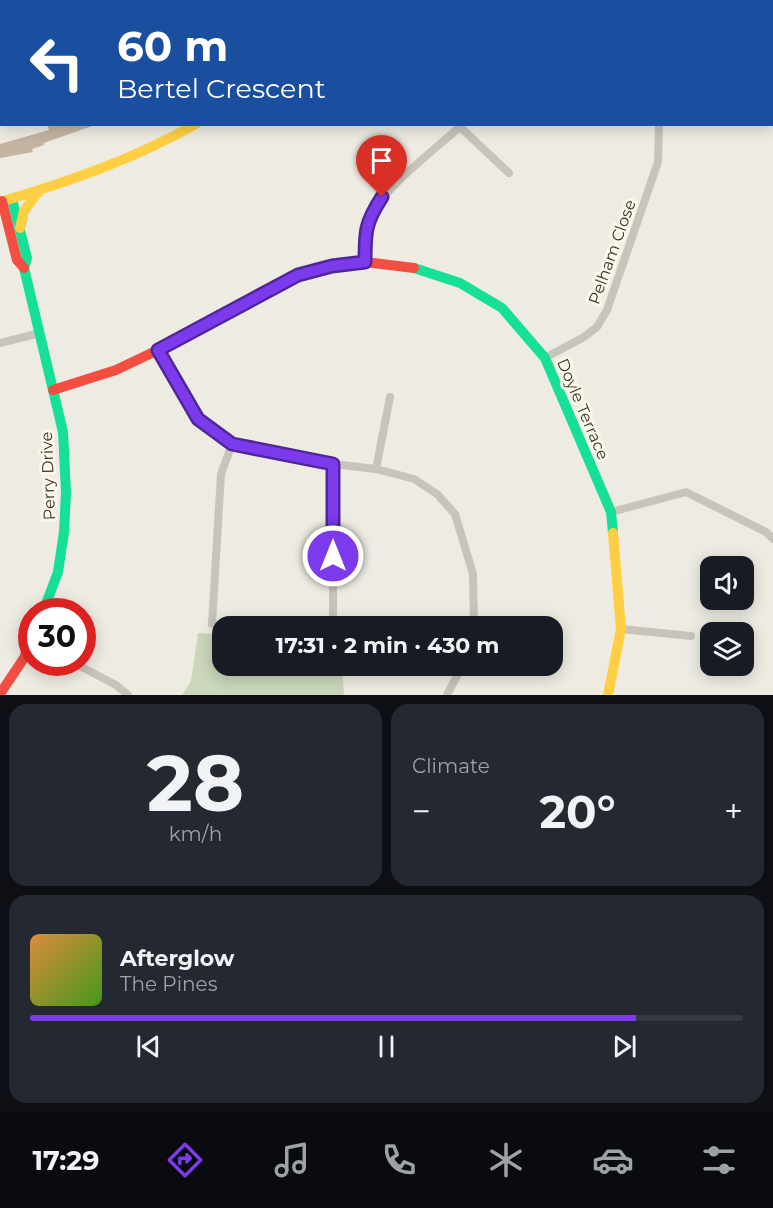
<!DOCTYPE html>
<html lang="en">
<head>
<meta charset="utf-8">
<style>
  body { margin:0; font-family:Montserrat,sans-serif; background:#242831; color:#f1f3f6; height:100vh; display:flex; flex-direction:column; font-size:22px; white-space:nowrap }
  * { box-sizing:border-box; margin:0 }
  p { font-size:20px; color:#9ea1a6 }
  .icon { flex:none; width:33px; height:33px; fill:none; stroke:currentColor; stroke-width:2; stroke-linecap:round; stroke-linejoin:round }
  .map { position:relative; height:695px; overflow:hidden }
  .side { display:flex; flex-direction:column; gap:9px; padding:9px; background:#0d0f14; flex:1 }
  .side>* { flex:none }
  .banner { position:absolute; left:0px; top:0px; width:774px; height:126px; box-shadow:0 3px 15px #0003; background:#1a4fa0; color:#fff; overflow:hidden }
  .tools { position:absolute; left:700px; top:556px; display:grid; gap:12px }
  .tools a { display:grid; place-items:center; width:54px; height:54px; border-radius:12px; background:#171b24; box-shadow:0 3px 15px #0003; font-size:30px }
  .speed { position:absolute; left:18px; top:598px; display:flex; gap:12px; font-size:30px; font-weight:700; text-align:center }
  .speed>* { display:grid; place-content:center; width:78px; height:78px; border-radius:50%; background:#171b24; box-shadow:0 3px 15px #0003; line-height:1 }
  .speed .limit { border:9px solid #d22; background:#fff; color:#111 }
  .pin { position:absolute; display:grid; place-items:center; width:51px; height:51px; color:#fff; margin:-62px -26px; border-radius:50% 50% 50% 0; rotate:-45deg; box-shadow:0 0 6px #0007 }
  .pin .icon { rotate:45deg }
  .me { position:absolute; width:66px; margin:-33px; rotate:0deg; stroke-linejoin:round; filter:drop-shadow(0 0 4px #0008) }
  .turn { display:flex; align-items:center; gap:21px; height:126px; padding:0 18px; font-size:27px }
  .turn .icon { width:78px; height:78px; stroke-width:2.5 }
  .turn b { display:block; font-size:42px; line-height:51px }
  .big { font-size:45px; font-weight:700; line-height:1.1 }
  .side .tile { flex:1; display:flex; flex-direction:column; justify-content:center; gap:9px; min-width:0; padding:0 21px; border-radius:18px; background:#242831 }
  .side .dial { align-items:center; gap:0 }
  .dial b { font-size:78px; line-height:1 }
  .song { display:flex; align-items:center; gap:18px }
  .cover { width:72px; height:72px; border-radius:9px; background:linear-gradient(135deg,hsl(30 70% 55%),hsl(100 70% 35%)) }
  .played { height:6px; border-radius:3px; background:linear-gradient(90deg,#7c3aed 85%,#363941 85%) }
  .keys { display:flex; justify-content:space-around; direction:ltr }
  .heat { display:flex; justify-content:space-between; align-items:center; font-size:33px; direction:ltr }
  .side .tiles { flex:1; display:grid; gap:9px; grid-template-columns:1fr 1fr }
  .tile:last-child { grid-column:span 2 }
  .trip { position:absolute; left:212px; top:616px; width:351px; height:60px; border-radius:18px; background:#171b24; box-shadow:0 3px 15px #0003; font-weight:700; line-height:60px; text-align:center }
  .dock { display:flex; height:96px; justify-content:space-around; align-items:center; background:#090b0e; color:#9ea1a6 }
  .dock .icon { width:42px; height:42px }
  .dock .current { color:#7c3aed }
  .dock b { font-size:27px; color:#f1f3f6 }
  .map>svg:first-child { display:block }
  .green { fill:#cad7bb }
  .building { fill:#c4b4a2 }
  .lines { fill:none; stroke-linecap:round; stroke-linejoin:round }
  .street { stroke:#c8c4bb; stroke-width:8 }
  .fast { stroke:#16e098; stroke-width:10 }
  .slow { stroke:#ffcf43; stroke-width:10 }
  .jam { stroke:#f24e42; stroke-width:10 }
  .route-casing { stroke:#51269a; stroke-width:15 }
  .route { stroke:#7c3aed; stroke-width:10 }
  .labels { text-anchor:middle; dominant-baseline:central; stroke-width:6; stroke-linejoin:round; paint-order:stroke }
  .street-label { font-size:16px; fill:#3a3228; stroke:#fbf7ea }
</style>
</head>
<body>
<div class="map">
<svg width="773" height="695" viewBox="0 0 773 695">
  <rect width="100%" height="100%" fill="#eeece2"/>
  <polygon class="green" points="198,633 222,635 222,666 342,666 344,695 182,695 191,681"/>
  <polygon class="building" points="47,124 95,125 44,143 44,145 32,149 33,152 0,158 0,144 49,130"/>
  <g class="lines">
    <g class="street">
      <polyline points="63,2 65,0"/>
      <polyline points="158,2 159,0"/>
      <polyline points="602,2 602,0"/>
      <polyline points="0,40 2,39"/>
      <polyline points="460,127 509,173"/>
      <path d="M365,262C365,250 363,236 367,225C377,192 436,149 463,124"/>
      <polyline points="0,343 40,333"/>
      <polyline points="158,350 198,419 232,444 333,464 376,469 414,479 437,494 455,514 473,574 474,627"/>
      <polyline points="545,358 584,337 597,327 607,310 658,162 659,124"/>
      <polyline points="333,464 333,624"/>
      <polyline points="376,469 390,397"/>
      <polyline points="611,512 686,492 766,532 773,539"/>
      <polyline points="212,624 221,474 232,444"/>
      <polyline points="621,629 691,636"/>
      <polyline points="74,663 116,685 128,695"/>
      <polyline points="447,695 462,666"/>
    </g>
    <g class="fast">
      <polyline points="353,2 354,0"/>
      <polyline points="12,199 27,258 24,268 63,432 66,493 64,532 58,572 43,612"/>
      <polyline points="414,268 460,283 502,308 545,358 611,512 613,533"/>
    </g>
    <g class="slow">
      <polyline points="129,0 130,2"/>
      <path d="M0,202C68,182 134,159 196,124"/>
      <polyline points="20,228 24,211 39,191"/>
      <polyline points="608,695 621,629 613,533"/>
    </g>
    <g class="jam">
      <polyline points="2,201 17,260 24,268"/>
      <polyline points="53,390 116,370 158,350 299,275 332,266 365,262 414,268"/>
      <polyline points="0,694 24,658 32,641"/>
    </g>
  </g>
  <g class="lines">
    <defs>
      <path id="route" d="M333,556V464L232,444L198,419L158,350L298,275L332,266L365,262C365,232 365,223 382,197"/>
    </defs>
    <use href="#route" class="route-casing"/>
    <use href="#route" class="route"/>
  </g>
  <g class="labels">
    <g class="street-label">
      <text transform="translate(612 252) rotate(-70)">Pelham Close</text>
      <text transform="translate(583 409) rotate(67)">Doyle Terrace</text>
      <text transform="translate(48 476) rotate(-92)">Perry Drive</text>
    </g>
  </g>
</svg>
<div class="tools">
<a><svg class="icon" aria-label="sound" viewBox="0 0 24 24"><path d="M4 9h4l5-4v14l-5-4H4zM17 9q2 3 0 6"/></svg></a>
<a><svg class="icon" aria-label="layers" viewBox="0 0 24 24"><path d="M12 4l9 5-9 5-9-5zM3 14l9 5 9-5"/></svg></a>
</div>
<div class="speed"><div class="limit">30</div></div>
<div class="pin" style="left:382px;top:197px;background:#d93025"><svg class="icon" aria-label="arrive" viewBox="0 0 24 24"><path d="M6 21V4h12l-3 4 3 4H6"/></svg></div>
<svg class="me" style="left:333px;top:556px" viewBox="-20 -20 40 40"><circle r="17" fill="#7c3aed" stroke="#fff" stroke-width="3"/><path d="M0-11L8 9 0 5-8 9z" fill="#fff"/></svg>
<div class="trip">17:31 · 2 min · 430 m</div>
<div class="banner">
<div class="turn"><svg class="icon" aria-label="left" viewBox="0 0 24 24"><path d="M17 20v-9H6M10 6l-5 5 5 5"/></svg><div><b>60 m</b>Bertel Crescent</div></div>
</div>
</div>
<section class="side">
<div class="tiles">
<div class="tile dial"><b>28</b><p>km/h</p></div>
<div class="tile"><p>Climate</p>
<div class="heat"><a>−</a><b class="big">20°</b><a>+</a></div>
</div>
<div class="tile">
<div class="song"><i class="cover"></i><div><b>Afterglow</b><p>The Pines</p></div></div>
<div class="played"></div>
<div class="keys"><svg class="icon" aria-label="previous" viewBox="0 0 24 24"><path d="M18 5L8 12l10 7zM5 5v14"/></svg><svg class="icon" aria-label="pause" viewBox="0 0 24 24"><path d="M8 5v14M16 5v14"/></svg><svg class="icon" aria-label="next" viewBox="0 0 24 24"><path d="M6 5l10 7-10 7zM19 5v14"/></svg></div>
</div>
</div>
</section>
<nav class="dock">
<b>17:29</b>
<svg class="icon current" aria-label="directions" viewBox="0 0 24 24"><path d="M12 3l9 9-9 9-9-9zM9 14v-3h6M13 9l2 2-2 2"/></svg>
<svg class="icon" aria-label="music" viewBox="0 0 24 24"><path d="M9 18V5l10-2v13"/><circle cx="6" cy="18" r="3"/><circle cx="16" cy="16" r="3"/></svg>
<svg class="icon" aria-label="phone" viewBox="0 0 24 24"><path d="M5 4h4l2 5-3 2q2 4 5 5l2-3 5 2v4C11 20 4 13 5 4z"/></svg>
<svg class="icon" aria-label="climate" viewBox="0 0 24 24"><path d="M12 3v18M4 7l16 10M4 17L20 7"/></svg>
<svg class="icon" aria-label="car" viewBox="0 0 24 24"><path d="M5 17H2v-5l4-1 3-4h7l3 4 3 1v5h-3M9 17h6M6 11h13"/><circle cx="7" cy="17" r="2"/><circle cx="17" cy="17" r="2"/></svg>
<svg class="icon" aria-label="filters" viewBox="0 0 24 24"><path d="M4 7h16M4 17h16"/><circle cx="9" cy="7" r="2"/><circle cx="15" cy="17" r="2"/></svg>
</nav>
</body>
</html>
